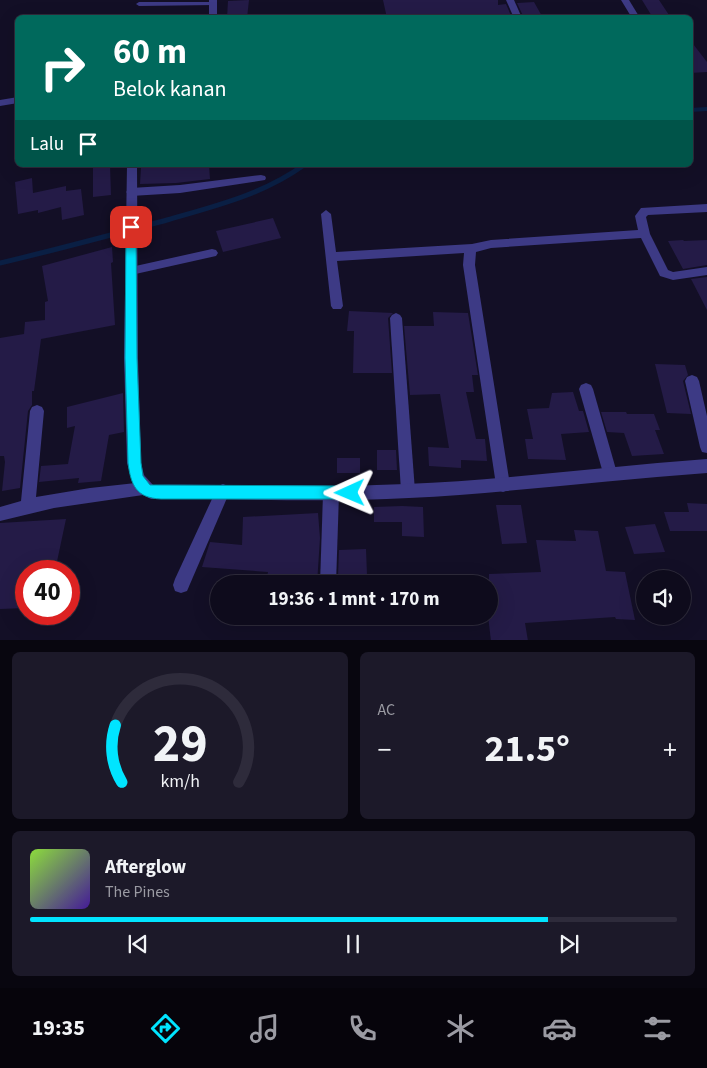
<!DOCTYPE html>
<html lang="id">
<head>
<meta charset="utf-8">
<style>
  body { margin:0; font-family:"Source Sans 3",sans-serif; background:#1c1929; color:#f1f3f6; height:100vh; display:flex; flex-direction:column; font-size:19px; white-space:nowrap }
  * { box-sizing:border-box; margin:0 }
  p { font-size:16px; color:#9b9ba3 }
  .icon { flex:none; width:28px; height:28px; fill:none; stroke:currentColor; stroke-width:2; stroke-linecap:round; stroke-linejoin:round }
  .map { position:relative; height:640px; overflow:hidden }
  .side { display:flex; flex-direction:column; gap:12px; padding:12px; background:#08060f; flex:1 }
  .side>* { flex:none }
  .top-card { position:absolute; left:15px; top:15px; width:678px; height:152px; border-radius:8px; box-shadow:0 5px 20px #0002,0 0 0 1px #2e2b3b; background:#00695c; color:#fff; overflow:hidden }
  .tools { position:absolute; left:636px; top:570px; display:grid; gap:10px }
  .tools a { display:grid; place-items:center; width:55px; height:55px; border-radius:50%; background:#0e0b1c; box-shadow:0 5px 20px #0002,0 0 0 1px #2e2b3b; font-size:25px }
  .speed { position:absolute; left:15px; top:560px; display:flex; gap:10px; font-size:25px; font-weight:700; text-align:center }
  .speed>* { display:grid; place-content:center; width:65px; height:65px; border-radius:50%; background:#0e0b1c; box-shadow:0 5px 20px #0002,0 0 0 1px #2e2b3b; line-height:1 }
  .speed .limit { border:8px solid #d22; background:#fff; color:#111 }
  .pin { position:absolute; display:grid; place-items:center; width:42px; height:42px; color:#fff; margin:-21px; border-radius:10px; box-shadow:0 2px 8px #0006 }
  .me { position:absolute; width:55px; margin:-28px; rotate:269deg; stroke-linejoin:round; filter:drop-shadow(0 0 4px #0008) }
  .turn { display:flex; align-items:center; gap:18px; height:105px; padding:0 15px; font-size:22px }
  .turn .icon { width:65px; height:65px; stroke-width:2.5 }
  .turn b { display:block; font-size:35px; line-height:42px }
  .then { display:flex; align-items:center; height:48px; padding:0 15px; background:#0003; gap:10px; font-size:19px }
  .big { font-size:38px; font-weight:700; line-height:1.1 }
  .side .widget { flex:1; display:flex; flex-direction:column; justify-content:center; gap:8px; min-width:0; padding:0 18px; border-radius:8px; background:#1c1929 }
  .side .dial { align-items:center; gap:0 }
  .dial svg { height:130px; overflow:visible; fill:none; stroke:#2e2b3b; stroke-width:7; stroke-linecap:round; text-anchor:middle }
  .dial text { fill:#f1f3f6; stroke:none }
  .song { display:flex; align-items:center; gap:15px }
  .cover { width:60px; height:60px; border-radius:8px; background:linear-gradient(135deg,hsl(90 70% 55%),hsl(260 70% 35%)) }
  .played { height:5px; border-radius:2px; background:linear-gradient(90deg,#00e5ff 80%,#2e2b3b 80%) }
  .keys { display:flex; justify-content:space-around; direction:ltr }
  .heat { display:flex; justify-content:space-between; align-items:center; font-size:28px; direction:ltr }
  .side .tiles { flex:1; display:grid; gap:12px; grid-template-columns:1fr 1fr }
  .widget:last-child { grid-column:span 2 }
  .trip { position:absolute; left:210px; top:575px; width:288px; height:50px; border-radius:25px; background:#0e0b1c; box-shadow:0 5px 20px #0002,0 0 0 1px #2e2b3b; font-weight:700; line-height:50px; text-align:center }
  .tabs { display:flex; height:80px; justify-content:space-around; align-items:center; background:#06040b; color:#9b9ba3 }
  .tabs .icon { width:35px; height:35px }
  .tabs .selected { color:#00e5ff }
  .tabs b { font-size:22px; color:#f1f3f6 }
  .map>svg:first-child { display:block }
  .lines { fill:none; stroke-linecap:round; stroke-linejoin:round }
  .stream-far1 { stroke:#0a1f44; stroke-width:4 }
  .stream { stroke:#0a1f44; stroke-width:5 }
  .building { fill:#241b47 }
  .service { fill:#3d3a85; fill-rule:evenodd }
  .minor { fill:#3d3a85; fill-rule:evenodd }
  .tertiary { fill:#3d3a85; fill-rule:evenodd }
  .route { fill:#00e5ff; stroke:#0095a6 }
</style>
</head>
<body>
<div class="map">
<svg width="707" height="641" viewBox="0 0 707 641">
  <rect width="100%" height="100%" fill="#130f26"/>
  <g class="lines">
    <polyline class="stream-far1" points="690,110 707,109"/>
    <path class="stream" d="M0,263C56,250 111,235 167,220C215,206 262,195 304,165"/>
  </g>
  <g class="building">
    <polygon points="249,0 247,18 227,18 228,1"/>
    <polygon points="383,0 498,0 498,5 506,4 512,18 387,18"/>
    <polygon points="642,0 659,0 671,18 653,18"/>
    <polygon points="534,2 543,18 524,18 517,3"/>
    <polygon points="690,40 707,62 707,72 690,73"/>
    <polygon points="93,165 110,165 111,195 93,197"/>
    <polygon points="164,165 209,165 210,179 176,183 140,184 141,168"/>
    <polygon points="32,178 33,193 66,186 66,191 81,189 84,215 62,220 61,207 38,213 38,210 18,214 15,182"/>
    <polygon points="273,218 281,238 223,252 216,231"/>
    <polygon points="683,240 684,241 707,240 707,265 683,269 668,241"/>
    <polygon points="112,247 113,262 111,263 115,325 41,339 34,391 32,391 32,405 28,411 20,488 2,491 5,462 4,456 0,456 0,338 24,334 25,322 45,320 45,302 48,301 42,266"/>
    <polygon points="707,277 707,310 691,279"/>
    <polygon points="349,311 393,313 388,318 392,373 353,373 354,331 347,331"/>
    <polygon points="433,312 468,313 478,375 472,375 474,392 466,392 476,439 485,439 487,461 461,460 461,468 429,466 428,447 449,448 440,394 410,395 404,326 434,326"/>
    <polygon points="655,364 685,365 688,375 683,381 691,414 667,413"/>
    <polygon points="573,392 579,411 583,411 589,432 561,434 566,460 528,459 525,439 533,439 527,409 549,408 552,393"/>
    <polygon points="123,393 124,432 109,435 101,481 78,483 79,478 39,482 41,466 68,464 75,426 67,428 67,407"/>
    <polygon points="601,412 626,412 627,414 654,414 660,430 655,430 664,454 632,456 624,433 607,432"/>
    <polygon points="377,450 396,450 397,470 377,470"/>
    <rect x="337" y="458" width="23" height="15"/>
    <polygon points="687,503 707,504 707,531 670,531 664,512 689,512"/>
    <polygon points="496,505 521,505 527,543 502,544"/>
    <polygon points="402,506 423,507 424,537 402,536 402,522 374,522 374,507"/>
    <polygon points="318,513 320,538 317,584 302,584 302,579 267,577 268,572 202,567 210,542 242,545 243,517"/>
    <polygon points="66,519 55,571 26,571 26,608 0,609 0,523"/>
    <polygon points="655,524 665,552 634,554 625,527"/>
    <polygon points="574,530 598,531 606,571 625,572 635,620 616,619 615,617 525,623 528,641 491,641 488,616 489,574 541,572 536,540 576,541"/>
    <polygon points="366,549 367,575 338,576 339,550"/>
  </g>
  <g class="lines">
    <polygon class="service" points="213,2 216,4 215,5 139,6 136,4 139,2"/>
    <g class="minor">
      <polygon points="506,0 514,0 522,18 514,18"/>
      <polygon points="621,0 629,0 640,18 632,18"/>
      <polygon points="18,97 18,103 0,106 0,100"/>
      <polygon points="261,175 265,176 266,178 265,180 180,193 131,196 126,192 131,188 180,185"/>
      <polygon points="707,204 707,212 648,215 646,217 650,234 668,270 673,272 707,267 707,275 673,280 660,276 641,238 491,248 476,252 475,265 510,485 508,490 503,492 498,490 496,485 463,265 464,253 337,261 343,306 341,309 333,309 331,306 321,214 326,210 331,214 336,252 472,244 491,240 638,230 635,216 641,208"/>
      <polygon points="212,249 216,250 218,253 216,256 131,275 125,271 131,267"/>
      <polygon points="396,313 400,315 402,318 415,491 413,496 408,498 403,496 401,491 390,318 392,315"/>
      <polygon points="692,375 697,377 699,381 707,416 707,453 702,452 700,447 685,381 687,377"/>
      <polygon points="586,383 591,385 593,389 617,473 615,478 610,480 605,478 603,473 579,389 581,385"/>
      <polygon points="37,405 42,407 44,411 36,497 90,488 145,482 150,484 152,489 150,494 54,508 0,521 0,507 21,501 30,411 32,407"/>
      <polygon points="223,484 228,486 230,491 187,591 181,593 175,591 173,585 175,579 218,486"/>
      <polygon points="331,487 336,489 339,494 336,584 320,584 323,494 326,489"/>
    </g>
    <g class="tertiary">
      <rect x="209" y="0" width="8" height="18"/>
      <path d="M127,165H137L138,358L141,463L144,475L153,485C237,484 322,488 406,484C507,480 607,466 707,459V473C607,480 508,493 409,498C323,503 237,498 151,499L141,494L135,488L127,463L124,358Z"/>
    </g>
  </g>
  <path class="route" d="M131,223L136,227L137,358L141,463L143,476L150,485L350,486L355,488L357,493L355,497L350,499H161C136,498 131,485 128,463L125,358L126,227Z"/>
</svg>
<div class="tools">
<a><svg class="icon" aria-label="sound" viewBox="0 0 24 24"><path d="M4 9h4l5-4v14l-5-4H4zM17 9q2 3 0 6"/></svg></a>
</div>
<div class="speed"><div class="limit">40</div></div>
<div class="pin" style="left:131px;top:227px;background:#d93025"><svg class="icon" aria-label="arrive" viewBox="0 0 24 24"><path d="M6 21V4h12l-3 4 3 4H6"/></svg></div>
<svg class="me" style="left:350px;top:493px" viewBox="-20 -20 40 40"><path d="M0-17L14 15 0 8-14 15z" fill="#00e5ff" stroke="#fff" stroke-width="4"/></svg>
<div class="trip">19:36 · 1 mnt · 170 m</div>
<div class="top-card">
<div class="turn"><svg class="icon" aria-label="right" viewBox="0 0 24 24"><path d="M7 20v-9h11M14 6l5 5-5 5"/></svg><div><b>60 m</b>Belok kanan</div></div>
<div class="then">Lalu<svg class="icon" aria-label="arrive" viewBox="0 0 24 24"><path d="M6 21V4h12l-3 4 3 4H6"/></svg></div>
</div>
</div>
<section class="side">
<div class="tiles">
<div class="widget dial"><svg viewBox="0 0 100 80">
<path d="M14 69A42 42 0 1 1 86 69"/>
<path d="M14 69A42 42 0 0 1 10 34" stroke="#00e5ff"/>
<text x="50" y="56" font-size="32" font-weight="700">29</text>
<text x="50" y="72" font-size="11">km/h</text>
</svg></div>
<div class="widget"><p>AC</p>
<div class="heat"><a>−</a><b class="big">21.5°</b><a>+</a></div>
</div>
<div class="widget">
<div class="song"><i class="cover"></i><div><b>Afterglow</b><p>The Pines</p></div></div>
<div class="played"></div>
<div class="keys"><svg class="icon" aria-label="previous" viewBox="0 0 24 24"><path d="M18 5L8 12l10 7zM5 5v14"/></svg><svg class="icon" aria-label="pause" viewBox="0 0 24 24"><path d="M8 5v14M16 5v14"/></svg><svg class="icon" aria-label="next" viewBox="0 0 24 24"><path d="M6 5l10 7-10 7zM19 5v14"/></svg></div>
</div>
</div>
</section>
<nav class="tabs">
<b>19:35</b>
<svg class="icon selected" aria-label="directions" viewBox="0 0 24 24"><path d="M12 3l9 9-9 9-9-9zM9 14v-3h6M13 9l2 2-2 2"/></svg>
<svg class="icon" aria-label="music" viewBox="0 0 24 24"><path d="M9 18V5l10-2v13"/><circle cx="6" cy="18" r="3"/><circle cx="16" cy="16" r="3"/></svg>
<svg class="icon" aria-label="phone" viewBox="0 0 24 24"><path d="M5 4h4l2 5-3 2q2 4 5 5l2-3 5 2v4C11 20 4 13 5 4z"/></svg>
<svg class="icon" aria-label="climate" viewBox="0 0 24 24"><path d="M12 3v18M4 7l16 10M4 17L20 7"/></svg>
<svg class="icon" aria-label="car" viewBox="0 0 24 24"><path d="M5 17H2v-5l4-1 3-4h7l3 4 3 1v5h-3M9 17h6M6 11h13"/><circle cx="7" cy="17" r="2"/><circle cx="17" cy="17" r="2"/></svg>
<svg class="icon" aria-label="filters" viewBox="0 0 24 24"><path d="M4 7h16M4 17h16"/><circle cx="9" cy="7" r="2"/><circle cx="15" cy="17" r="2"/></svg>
</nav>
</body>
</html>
